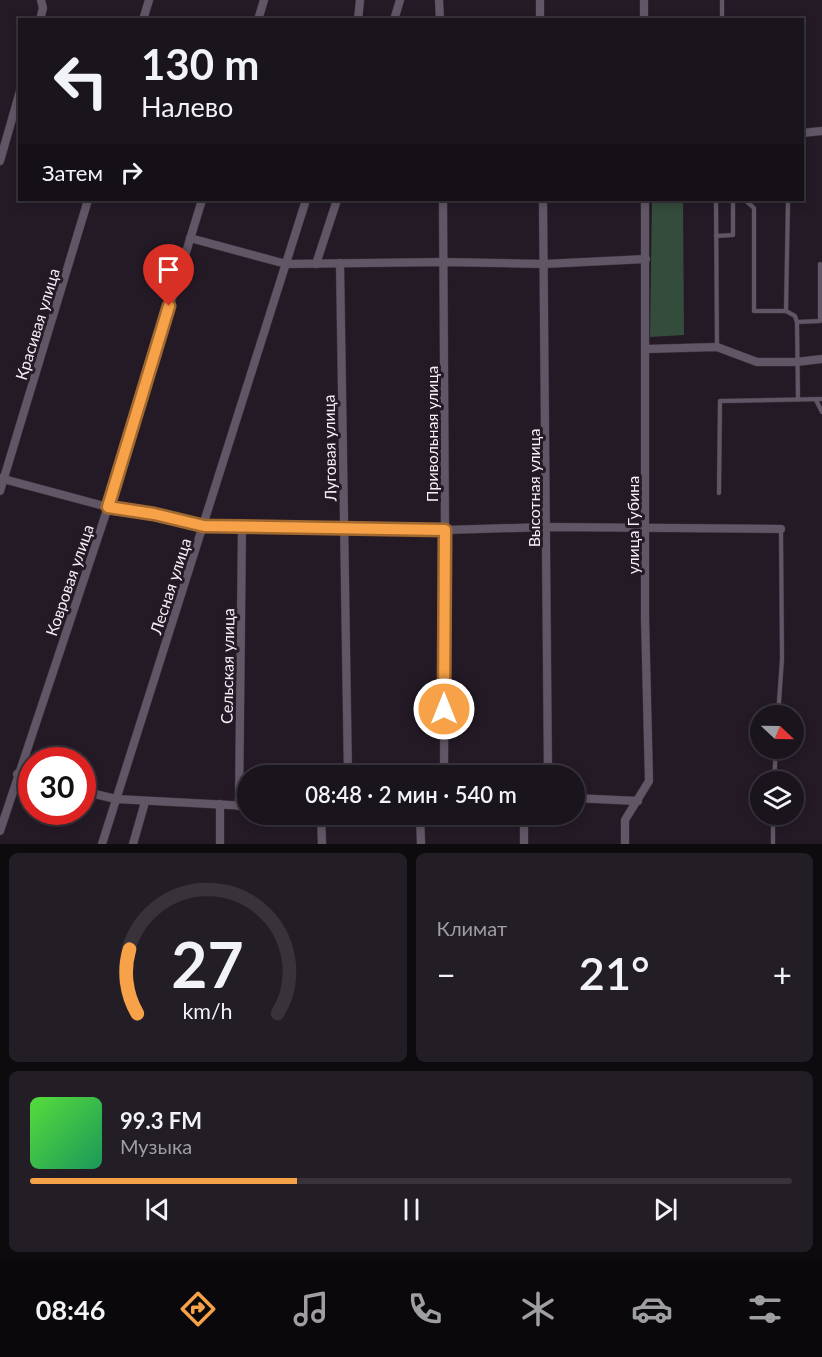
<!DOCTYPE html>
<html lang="ru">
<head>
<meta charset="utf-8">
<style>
  body { margin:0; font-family:Lato,sans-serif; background:#231d25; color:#f1f3f6; height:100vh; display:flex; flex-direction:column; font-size:22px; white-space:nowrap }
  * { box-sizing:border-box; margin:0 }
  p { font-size:20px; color:#9f9ea3 }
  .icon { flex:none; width:33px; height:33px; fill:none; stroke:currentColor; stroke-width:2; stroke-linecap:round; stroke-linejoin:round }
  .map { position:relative; height:844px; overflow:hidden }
  .drawer { display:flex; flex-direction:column; gap:9px; padding:9px; background:#0e0b0f; flex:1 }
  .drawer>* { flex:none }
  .top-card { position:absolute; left:18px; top:18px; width:786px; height:183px; border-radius:0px; box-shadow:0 3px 9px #0003,0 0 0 2px #38333b; background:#1a141c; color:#f1f3f6; overflow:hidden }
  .needle { width:39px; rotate:112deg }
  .fabs { position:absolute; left:750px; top:705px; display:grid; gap:12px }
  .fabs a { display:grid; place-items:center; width:54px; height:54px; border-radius:50%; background:#1a141c; box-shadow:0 3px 9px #0003,0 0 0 2px #38333b; font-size:30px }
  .speed { position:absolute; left:18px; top:747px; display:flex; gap:12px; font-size:30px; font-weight:700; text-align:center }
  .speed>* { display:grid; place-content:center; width:78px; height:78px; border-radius:50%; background:#1a141c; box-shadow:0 3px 9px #0003,0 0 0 2px #38333b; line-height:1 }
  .speed .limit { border:9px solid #d22; background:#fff; color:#111 }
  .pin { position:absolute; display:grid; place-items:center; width:51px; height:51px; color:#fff; margin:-62px -26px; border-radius:50% 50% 50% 0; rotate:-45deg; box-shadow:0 0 6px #0007 }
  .pin .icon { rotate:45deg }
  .me { position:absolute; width:66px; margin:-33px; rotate:0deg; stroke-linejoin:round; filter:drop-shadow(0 0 4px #0008) }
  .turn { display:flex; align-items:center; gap:21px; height:126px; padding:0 24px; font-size:27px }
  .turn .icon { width:78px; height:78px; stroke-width:2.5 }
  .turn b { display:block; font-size:42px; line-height:51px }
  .then { display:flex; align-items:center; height:57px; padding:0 24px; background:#0003; gap:12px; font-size:22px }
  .big { font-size:45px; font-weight:600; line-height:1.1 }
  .drawer .tile { flex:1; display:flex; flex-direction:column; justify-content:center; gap:9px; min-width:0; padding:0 21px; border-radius:9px; background:#231d25 }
  .drawer .dial { align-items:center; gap:0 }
  .dial svg { height:156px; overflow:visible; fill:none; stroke:#38333b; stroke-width:7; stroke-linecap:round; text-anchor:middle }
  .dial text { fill:#f1f3f6; stroke:none }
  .song { display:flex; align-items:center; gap:18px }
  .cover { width:72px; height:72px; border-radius:9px; background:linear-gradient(135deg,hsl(110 70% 55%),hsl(150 70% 35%)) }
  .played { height:6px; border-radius:3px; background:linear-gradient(90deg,#f7a248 35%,#38333b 35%) }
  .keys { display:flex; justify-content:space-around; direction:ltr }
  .heat { display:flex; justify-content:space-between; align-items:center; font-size:33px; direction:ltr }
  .drawer .tiles { flex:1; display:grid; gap:9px; grid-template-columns:1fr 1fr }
  .tile:last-child { grid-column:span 2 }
  .trip { position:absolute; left:237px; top:765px; width:348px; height:60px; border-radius:30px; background:#1a141c; box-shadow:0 3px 9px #0003,0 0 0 2px #38333b; font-weight:600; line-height:60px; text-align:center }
  .tabs { display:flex; height:96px; justify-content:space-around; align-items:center; background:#0a080b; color:#9f9ea3 }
  .tabs .icon { width:42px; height:42px }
  .tabs .selected { color:#f7a248 }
  .tabs b { font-size:27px; color:#f1f3f6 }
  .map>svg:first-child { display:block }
  .green { fill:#344c3c }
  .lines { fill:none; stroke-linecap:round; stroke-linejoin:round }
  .service-casing { stroke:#3b343e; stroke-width:5 }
  .minor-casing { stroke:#3b343e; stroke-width:9 }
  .service { stroke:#615665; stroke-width:4 }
  .minor { stroke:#615665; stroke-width:8 }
  .route-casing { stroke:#a1692f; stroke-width:15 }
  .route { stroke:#f7a248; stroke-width:10 }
  .labels { text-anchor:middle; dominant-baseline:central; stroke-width:6; stroke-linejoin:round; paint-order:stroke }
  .street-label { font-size:16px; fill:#f6eff8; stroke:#231a26 }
</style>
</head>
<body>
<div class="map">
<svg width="822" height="844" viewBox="0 0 822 844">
  <rect width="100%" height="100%" fill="#231a26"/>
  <polygon class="green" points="652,200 683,200 684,335 650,337"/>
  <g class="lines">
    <defs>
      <g id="service">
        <polyline points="722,0 722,20"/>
        <polyline points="716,200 717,346"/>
        <polyline points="745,200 754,208 754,311 786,311 788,200"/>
        <polyline points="716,236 733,235 733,200"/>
        <polyline points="786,311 795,316 797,322"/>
        <polyline points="798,399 797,322 820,321 820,264"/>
        <polyline points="816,400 822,412"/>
        <polyline points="719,493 720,401 822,399"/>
        <polyline points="778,716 782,659 781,530"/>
        <polyline points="774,782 776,748"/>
        <polyline points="773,814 773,844"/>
      </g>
      <g id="minor">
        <polyline points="439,0 440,20"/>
        <polyline points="540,0 540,20"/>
        <polyline points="40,20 43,8 41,0"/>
        <polyline points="143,20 149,0"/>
        <polyline points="258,20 264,0"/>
        <polyline points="358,20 360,0"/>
        <polyline points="394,20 400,0"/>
        <polyline points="644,20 644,0"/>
        <polyline points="802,133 822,131"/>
        <polyline points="0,161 20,91"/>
        <polyline points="443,200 445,530 444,776"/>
        <polyline points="543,200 548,776"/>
        <polyline points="190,238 286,264 444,262 544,264 646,259"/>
        <polyline points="340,263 348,776"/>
        <polyline points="316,264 337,200"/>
        <polyline points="646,349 717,347 757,362 796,362 822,359"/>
        <polyline points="0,478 108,507 154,514 203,526 445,530 546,527 781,529"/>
        <polyline points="0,491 88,200"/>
        <polyline points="17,774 32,778"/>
        <polyline points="82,791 116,799 248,806"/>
        <polyline points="574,798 638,801"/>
        <polyline points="239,806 242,527"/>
        <polyline points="321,814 322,844"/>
        <polyline points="420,814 421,844"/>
        <polyline points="524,814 524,844"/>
        <polyline points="0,831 108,507 202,200"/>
        <polyline points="102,844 306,200"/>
        <polyline points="133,844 145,802"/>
        <polyline points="220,844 220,804"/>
        <polyline points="625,844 625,820 649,781 645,618 645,200"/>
      </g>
    </defs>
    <use href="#service" class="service-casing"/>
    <use href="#minor" class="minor-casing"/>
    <use href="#service" class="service"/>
    <use href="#minor" class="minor"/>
  </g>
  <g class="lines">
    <defs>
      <polyline id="route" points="169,306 108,507 154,514 204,526 445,530 444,709"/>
    </defs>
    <use href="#route" class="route-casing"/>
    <use href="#route" class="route"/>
  </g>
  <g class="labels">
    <g class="street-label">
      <text transform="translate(37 324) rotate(-73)">Красивая улица</text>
      <text transform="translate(431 434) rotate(-90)">Привольная улица</text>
      <text transform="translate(329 448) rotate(-91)">Луговая улица</text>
      <text transform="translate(533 488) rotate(-90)">Высотная улица</text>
      <text transform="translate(632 525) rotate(-90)">улица Губина</text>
      <text transform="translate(69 580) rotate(-71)">Ковровая улица</text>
      <text transform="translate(170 586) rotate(-72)">Лесная улица</text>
      <text transform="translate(227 666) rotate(-89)">Сельская улица</text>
    </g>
  </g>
</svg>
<div class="fabs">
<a><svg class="needle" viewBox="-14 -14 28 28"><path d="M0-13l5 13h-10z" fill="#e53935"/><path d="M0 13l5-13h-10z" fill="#9f9ea3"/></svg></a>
<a><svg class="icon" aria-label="layers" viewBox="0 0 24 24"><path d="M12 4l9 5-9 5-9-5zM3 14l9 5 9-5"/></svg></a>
</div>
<div class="speed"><div class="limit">30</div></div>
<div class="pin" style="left:169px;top:306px;background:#d93025"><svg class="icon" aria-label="arrive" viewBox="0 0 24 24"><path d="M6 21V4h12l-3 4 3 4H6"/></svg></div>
<svg class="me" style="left:444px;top:709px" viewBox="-20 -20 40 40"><circle r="17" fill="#f7a248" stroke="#fff" stroke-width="3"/><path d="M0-11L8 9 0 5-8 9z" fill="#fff"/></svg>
<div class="trip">08:48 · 2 мин · 540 m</div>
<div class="top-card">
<div class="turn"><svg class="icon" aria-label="left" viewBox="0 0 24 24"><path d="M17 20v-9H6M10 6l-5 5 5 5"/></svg><div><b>130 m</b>Налево</div></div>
<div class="then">Затем<svg class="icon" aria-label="right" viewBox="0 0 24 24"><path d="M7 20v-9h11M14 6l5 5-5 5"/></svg></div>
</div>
</div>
<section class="drawer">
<div class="tiles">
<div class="tile dial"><svg viewBox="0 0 100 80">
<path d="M14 69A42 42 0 1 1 86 69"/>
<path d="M14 69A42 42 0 0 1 10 36" stroke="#f7a248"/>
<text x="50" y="56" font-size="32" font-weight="700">27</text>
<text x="50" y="72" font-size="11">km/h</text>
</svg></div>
<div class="tile"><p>Климат</p>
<div class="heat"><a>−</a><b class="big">21°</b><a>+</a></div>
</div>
<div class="tile">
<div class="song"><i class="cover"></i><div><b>99.3 FM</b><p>Музыка</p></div></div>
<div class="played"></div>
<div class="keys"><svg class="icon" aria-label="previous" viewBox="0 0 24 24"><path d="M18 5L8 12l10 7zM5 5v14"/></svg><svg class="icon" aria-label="pause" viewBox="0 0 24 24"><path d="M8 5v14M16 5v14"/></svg><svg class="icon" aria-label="next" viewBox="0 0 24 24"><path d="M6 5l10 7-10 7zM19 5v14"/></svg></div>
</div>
</div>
</section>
<nav class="tabs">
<b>08:46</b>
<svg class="icon selected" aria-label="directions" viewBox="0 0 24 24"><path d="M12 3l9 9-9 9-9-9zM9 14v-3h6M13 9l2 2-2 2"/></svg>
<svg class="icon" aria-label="music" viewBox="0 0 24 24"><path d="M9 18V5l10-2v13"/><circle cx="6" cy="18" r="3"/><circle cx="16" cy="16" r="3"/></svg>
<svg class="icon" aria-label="phone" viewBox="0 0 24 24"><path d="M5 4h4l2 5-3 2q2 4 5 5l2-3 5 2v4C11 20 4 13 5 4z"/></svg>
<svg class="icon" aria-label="climate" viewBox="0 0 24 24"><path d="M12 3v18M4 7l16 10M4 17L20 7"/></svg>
<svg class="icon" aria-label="car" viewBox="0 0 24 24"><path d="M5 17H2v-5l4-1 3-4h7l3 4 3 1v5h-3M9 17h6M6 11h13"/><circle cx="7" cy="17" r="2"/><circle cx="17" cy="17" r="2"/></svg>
<svg class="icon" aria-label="filters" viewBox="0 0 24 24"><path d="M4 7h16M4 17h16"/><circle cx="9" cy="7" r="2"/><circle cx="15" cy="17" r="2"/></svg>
</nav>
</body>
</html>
